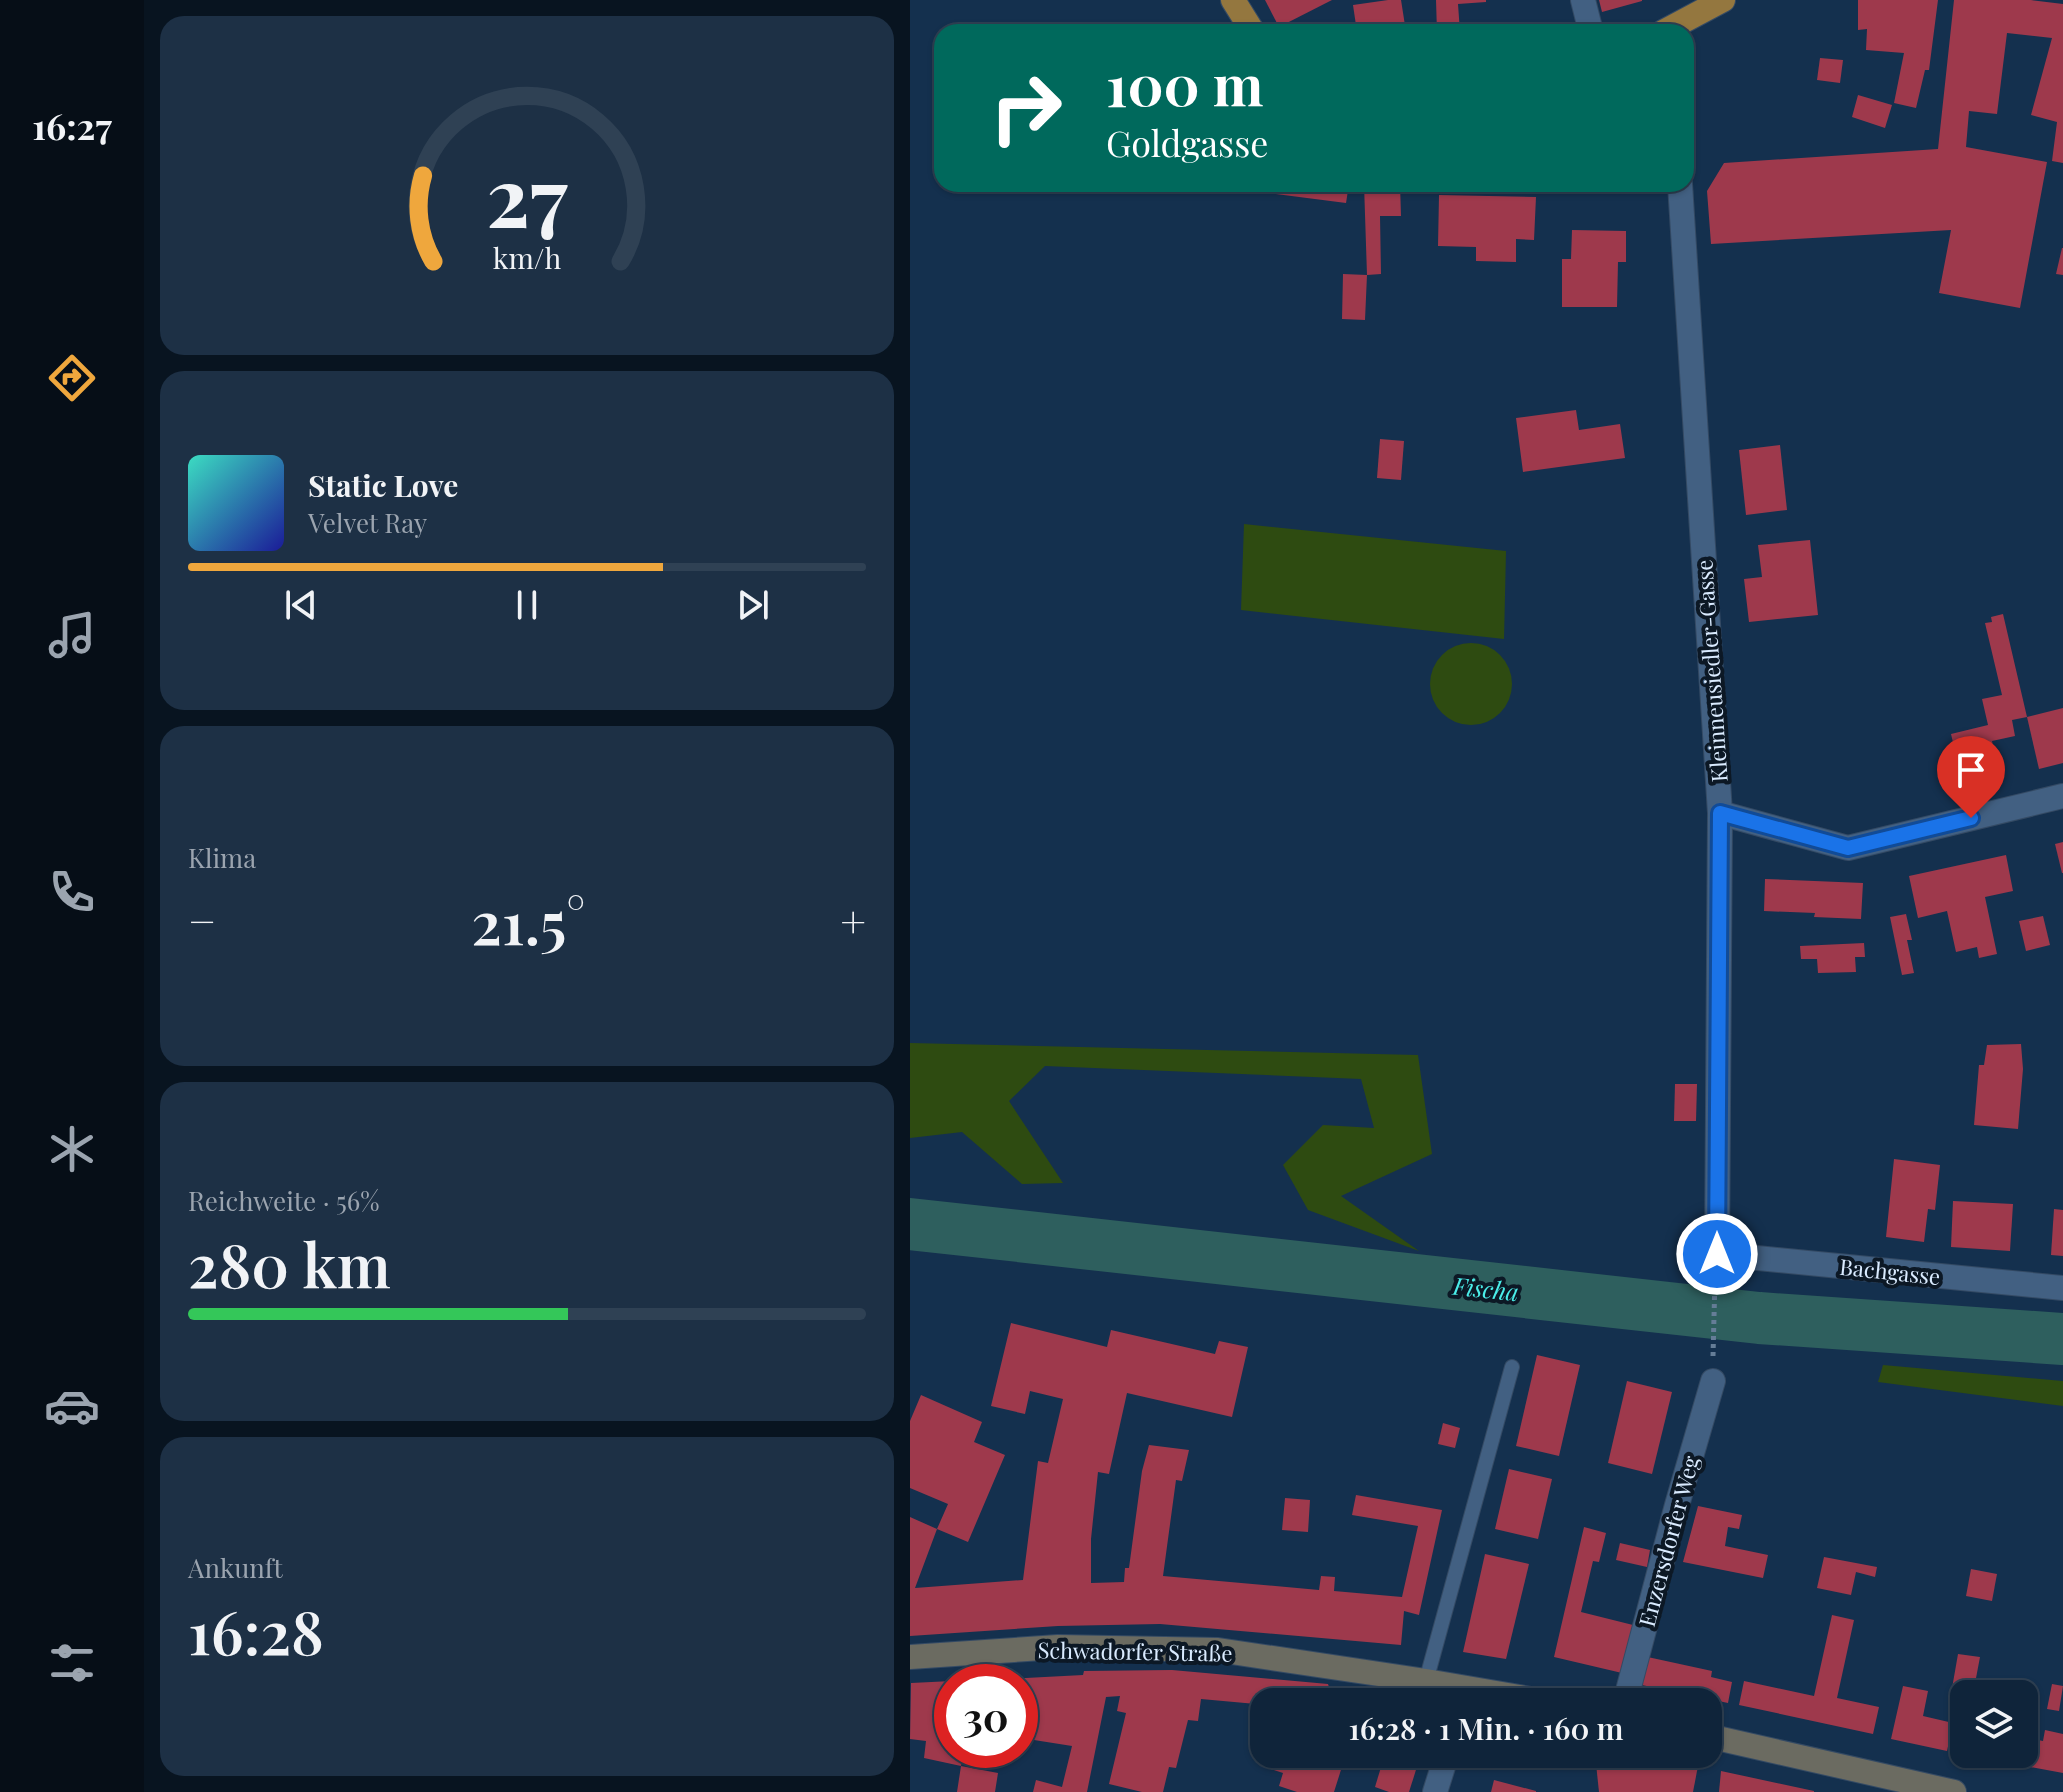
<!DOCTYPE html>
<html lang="de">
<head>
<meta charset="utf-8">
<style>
  body { margin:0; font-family:"Playfair Display",serif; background:#1d3045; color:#f1f3f6; height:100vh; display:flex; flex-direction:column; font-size:30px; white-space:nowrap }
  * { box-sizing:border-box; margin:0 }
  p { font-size:26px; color:#9ba4af }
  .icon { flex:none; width:44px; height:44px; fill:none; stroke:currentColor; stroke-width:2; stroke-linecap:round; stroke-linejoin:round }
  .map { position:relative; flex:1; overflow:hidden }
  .panel { display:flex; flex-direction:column; gap:16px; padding:16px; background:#081420; width:766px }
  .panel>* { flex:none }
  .top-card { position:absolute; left:24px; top:24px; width:760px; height:168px; border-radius:24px; box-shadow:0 2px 6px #0004,0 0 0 2px #2f4154; background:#00695c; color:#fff; overflow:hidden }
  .fabs { position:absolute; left:1040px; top:1680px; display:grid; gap:16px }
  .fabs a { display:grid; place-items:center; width:88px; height:88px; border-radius:16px; background:#0f243a; box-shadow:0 2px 6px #0004,0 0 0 2px #2f4154; font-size:40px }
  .speed { position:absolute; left:24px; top:1664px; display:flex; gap:16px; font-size:40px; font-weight:700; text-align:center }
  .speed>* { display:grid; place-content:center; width:104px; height:104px; border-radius:50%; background:#0f243a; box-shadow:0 2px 6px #0004,0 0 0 2px #2f4154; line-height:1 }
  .speed .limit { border:12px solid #d22; background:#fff; color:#111 }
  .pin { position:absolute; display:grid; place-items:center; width:68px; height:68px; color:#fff; margin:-82px -34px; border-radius:50% 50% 50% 0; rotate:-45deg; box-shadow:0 0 8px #0007 }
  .pin .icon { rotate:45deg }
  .me { position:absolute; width:88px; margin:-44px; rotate:0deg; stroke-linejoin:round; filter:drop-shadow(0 0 6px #0008) }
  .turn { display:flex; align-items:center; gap:28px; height:168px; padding:0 40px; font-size:36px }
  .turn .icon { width:104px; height:104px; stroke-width:2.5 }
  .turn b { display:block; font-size:56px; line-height:68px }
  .big { font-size:60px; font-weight:600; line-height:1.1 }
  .panel .tile { flex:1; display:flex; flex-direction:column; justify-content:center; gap:12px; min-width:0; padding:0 28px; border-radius:24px; background:#1d3045 }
  .panel .dial { align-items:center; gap:0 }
  .dial svg { height:208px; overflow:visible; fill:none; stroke:#2f4154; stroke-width:7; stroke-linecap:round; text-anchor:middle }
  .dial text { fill:#f1f3f6; stroke:none }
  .song { display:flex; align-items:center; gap:24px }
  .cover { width:96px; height:96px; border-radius:12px; background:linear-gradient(135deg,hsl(170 70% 55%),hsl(240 70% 35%)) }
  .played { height:8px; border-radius:4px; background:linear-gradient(90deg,#efa73d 70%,#2f4154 70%) }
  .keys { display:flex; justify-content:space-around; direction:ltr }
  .heat { display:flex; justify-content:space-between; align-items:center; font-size:44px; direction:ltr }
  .charge { height:12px; border-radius:6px; background:linear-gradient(90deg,#34c759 56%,#2f4154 0) }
  .trip { position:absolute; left:340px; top:1688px; width:472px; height:80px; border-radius:24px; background:#0f243a; box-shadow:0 2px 6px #0004,0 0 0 2px #2f4154; font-weight:600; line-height:80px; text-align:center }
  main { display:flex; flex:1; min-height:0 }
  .dock { display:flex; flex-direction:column; width:144px; justify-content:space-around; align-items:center; background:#060e17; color:#9ba4af }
  .dock .icon { width:56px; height:56px }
  .dock .active { color:#efa73d }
  .dock b { font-size:36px; color:#f1f3f6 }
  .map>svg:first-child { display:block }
  .green { fill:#2e4b11 }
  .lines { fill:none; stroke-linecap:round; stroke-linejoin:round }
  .river { stroke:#2e5f5e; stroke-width:52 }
  .building { fill:#9e394c }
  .lane-casing { stroke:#344a64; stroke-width:16 }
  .street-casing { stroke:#344a64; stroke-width:26 }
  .secondary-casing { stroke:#344a64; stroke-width:26 }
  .primary-casing { stroke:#344a64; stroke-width:26 }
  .path { stroke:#657d97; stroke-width:5; stroke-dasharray:4 4; stroke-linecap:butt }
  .lane { stroke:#426082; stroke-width:14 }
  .street { stroke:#426082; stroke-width:24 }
  .secondary { stroke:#6b6b61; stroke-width:24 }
  .primary { stroke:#94773f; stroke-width:24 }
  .route-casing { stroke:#114b97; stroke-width:20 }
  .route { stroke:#1a73e8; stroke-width:14 }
  .labels { text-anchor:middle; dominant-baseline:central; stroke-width:8; stroke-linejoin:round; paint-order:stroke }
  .street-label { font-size:22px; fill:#daebff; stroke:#0c1825 }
  .water-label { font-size:24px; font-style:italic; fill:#4bede9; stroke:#0c1825 }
</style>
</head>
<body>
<main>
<nav class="dock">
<b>16:27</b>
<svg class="icon active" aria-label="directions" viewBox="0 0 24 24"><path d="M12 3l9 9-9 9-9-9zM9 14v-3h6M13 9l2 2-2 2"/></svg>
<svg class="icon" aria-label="music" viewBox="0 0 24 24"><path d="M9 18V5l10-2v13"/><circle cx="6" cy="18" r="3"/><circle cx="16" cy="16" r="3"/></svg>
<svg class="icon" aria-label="phone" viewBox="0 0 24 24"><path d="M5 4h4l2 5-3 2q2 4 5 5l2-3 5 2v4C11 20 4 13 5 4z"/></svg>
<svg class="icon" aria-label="climate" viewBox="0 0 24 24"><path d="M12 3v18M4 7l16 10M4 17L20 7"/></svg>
<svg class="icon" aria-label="car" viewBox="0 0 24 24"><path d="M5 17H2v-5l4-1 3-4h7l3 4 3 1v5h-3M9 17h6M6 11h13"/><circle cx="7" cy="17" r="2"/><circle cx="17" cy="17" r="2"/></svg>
<svg class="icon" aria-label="filters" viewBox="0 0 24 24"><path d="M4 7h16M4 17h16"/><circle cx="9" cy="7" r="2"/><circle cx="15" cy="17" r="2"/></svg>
</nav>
<section class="panel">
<div class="tile dial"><svg viewBox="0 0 100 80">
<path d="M14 69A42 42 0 1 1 86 69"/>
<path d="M14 69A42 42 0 0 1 10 36" stroke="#efa73d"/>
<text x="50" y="56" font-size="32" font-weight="700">27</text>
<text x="50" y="72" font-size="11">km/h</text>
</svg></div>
<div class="tile">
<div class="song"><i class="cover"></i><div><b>Static Love</b><p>Velvet Ray</p></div></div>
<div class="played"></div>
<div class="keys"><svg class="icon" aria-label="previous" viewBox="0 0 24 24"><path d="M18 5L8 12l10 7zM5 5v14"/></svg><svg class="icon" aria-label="pause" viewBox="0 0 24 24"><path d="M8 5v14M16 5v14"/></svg><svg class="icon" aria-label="next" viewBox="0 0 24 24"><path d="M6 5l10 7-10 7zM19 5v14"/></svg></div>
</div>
<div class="tile"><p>Klima</p>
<div class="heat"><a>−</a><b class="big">21.5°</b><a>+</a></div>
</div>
<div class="tile"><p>Reichweite · 56%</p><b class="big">280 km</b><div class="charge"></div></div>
<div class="tile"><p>Ankunft</p><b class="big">16:28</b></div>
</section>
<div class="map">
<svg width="1153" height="1792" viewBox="0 0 1153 1792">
  <rect width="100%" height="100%" fill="#14304e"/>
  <g class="green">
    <polygon points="334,524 596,551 594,639 331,610"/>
    <circle cx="561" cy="684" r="41"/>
    <polygon points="0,1043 508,1055 522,1154 431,1196 509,1251 398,1210 373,1165 413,1125 464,1128 451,1079 135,1066 99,1101 153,1183 112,1184 52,1132 0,1138"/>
    <polygon points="973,1365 1153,1381 1153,1406 968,1382"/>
  </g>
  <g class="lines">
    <polyline class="river" points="0,1224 849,1318 1153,1339"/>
  </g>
  <g class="building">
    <polygon points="355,0 422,0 369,27"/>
    <polygon points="478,0 491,0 496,32 447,32 443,5"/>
    <polygon points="526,0 576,0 576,2 548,4 550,32 527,32"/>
    <polygon points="689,0 732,0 732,1 692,12"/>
    <polygon points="948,0 1028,0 1019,70 1015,70 1006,108 984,103 994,53 956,50 957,29 948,30"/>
    <polygon points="1044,0 1121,0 1153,4 1153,163 1142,161 1147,122 1121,115 1142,38 1097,33 1087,114 1059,111 1056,147 1137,162 1110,308 1029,293 1041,230 801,244 797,191 814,163 1028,149"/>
    <polygon points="910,58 933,60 930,83 907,80"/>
    <polygon points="948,95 982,105 975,128 942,117"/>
    <polygon points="360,184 439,184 436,203 359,193"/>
    <polygon points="454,184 490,184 491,216 470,216 471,274 457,275 455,320 432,319 433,274 457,275"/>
    <polygon points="529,195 626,197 624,240 606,239 606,262 566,261 566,247 528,246"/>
    <polygon points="662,230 716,231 716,262 708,262 707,307 652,307 652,259 661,259"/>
    <polygon points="1152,248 1153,248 1153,275 1146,274"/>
    <polygon points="666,410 669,430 710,424 715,458 613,472 606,418"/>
    <polygon points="470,439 494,441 491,480 467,478"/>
    <polygon points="870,445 877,510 836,515 829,450"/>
    <polygon points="900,540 908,615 839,622 834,579 852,577 848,545"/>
    <polygon points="1093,614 1117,717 1102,720 1105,736 1082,741 1089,773 1052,781 1041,734 1078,725 1072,699 1092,695 1075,623 1082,622 1081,617"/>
    <polygon points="1153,708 1153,763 1129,769 1117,717"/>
    <polygon points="1153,842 1153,873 1152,873 1145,844"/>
    <polygon points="1096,855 1103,891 1075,897 1087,954 1069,958 1067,947 1046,952 1037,911 1008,918 999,876"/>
    <polygon points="855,879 953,883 951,919 904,917 905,913 854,911"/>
    <polygon points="996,914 1002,940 997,940 1004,973 992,975 980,917"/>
    <polygon points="1133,916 1140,945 1116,951 1109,921"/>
    <polygon points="954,943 955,957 945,957 946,972 908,973 907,959 891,959 890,946"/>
    <polygon points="1111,1044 1113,1069 1108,1129 1064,1125 1069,1065 1074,1065 1077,1045"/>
    <polygon points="765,1084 787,1084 786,1121 764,1121"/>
    <polygon points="984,1159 1030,1165 1025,1210 1018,1209 1014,1242 976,1237"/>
    <polygon points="1043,1201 1103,1204 1100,1251 1041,1247"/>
    <polygon points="1144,1209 1153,1210 1153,1256 1141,1255"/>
    <polygon points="101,1323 197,1347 201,1330 305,1354 309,1341 338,1347 322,1417 217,1393 199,1474 188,1472 181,1539 181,1583 214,1582 215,1568 219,1568 232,1471 239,1445 279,1450 272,1481 266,1480 253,1576 409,1590 411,1576 425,1577 424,1591 492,1597 508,1526 442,1515 446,1495 532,1510 509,1615 494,1611 491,1645 250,1624 148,1626 0,1636 0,1517 27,1529 5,1588 113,1580 128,1461 138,1463 153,1399 120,1391 115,1414 81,1406"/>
    <polygon points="627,1355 670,1365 649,1456 606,1446"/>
    <polygon points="717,1381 762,1392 742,1474 698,1463"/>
    <polygon points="11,1395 72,1422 64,1442 95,1455 58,1542 27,1529 38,1504 0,1488 0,1421"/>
    <polygon points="533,1423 550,1428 545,1448 528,1444"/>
    <polygon points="599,1469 642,1479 628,1539 585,1529"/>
    <polygon points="375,1498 400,1500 398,1532 372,1530"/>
    <polygon points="788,1506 832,1515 829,1529 818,1527 815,1546 858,1555 853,1578 773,1562"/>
    <polygon points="674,1527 696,1533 689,1562 683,1561 671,1612 723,1625 712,1673 644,1657"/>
    <polygon points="710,1543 740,1550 737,1567 706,1560"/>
    <polygon points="575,1554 619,1564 596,1659 553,1652"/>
    <polygon points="914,1557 967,1567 965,1577 946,1572 941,1595 907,1588"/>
    <polygon points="1061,1569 1087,1574 1082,1601 1056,1596"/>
    <polygon points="922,1615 944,1620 927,1698 969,1707 963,1734 829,1705 834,1681 904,1696"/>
    <polygon points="1048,1654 1070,1657 1063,1694 1054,1694 1054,1696 1041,1694"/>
    <polygon points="733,1656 802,1671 801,1677 822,1682 818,1703 727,1684"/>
    <polygon points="262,1670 418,1684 419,1687 462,1702 354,1702 354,1722 342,1721 346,1704 291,1699 288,1721 278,1720 266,1768 259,1767 253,1792 232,1792 199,1784 216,1713 207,1711 210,1696 196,1697 177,1792 123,1792 126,1780 152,1787 162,1746 124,1740 128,1716 110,1717 110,1682 80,1682 80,1680 173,1675 174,1671"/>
    <polygon points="42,1681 42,1750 54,1750 51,1766 88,1773 85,1792 47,1792 51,1766 14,1758 16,1741 0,1739 1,1683"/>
    <polygon points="1142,1684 1153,1686 1149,1711 1137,1709"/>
    <polygon points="993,1686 1018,1691 1013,1716 1043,1723 1037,1751 981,1739"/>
    <polygon points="1135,1730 1153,1734 1153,1773 1071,1758 1072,1754 1114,1754 1114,1737 1133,1741"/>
    <polygon points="362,1754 436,1754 424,1792 387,1792 369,1786 373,1773 358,1768"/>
    <polygon points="475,1754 511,1754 499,1792 479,1792 465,1787"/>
    <polygon points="685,1754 726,1754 788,1766 783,1792 689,1792"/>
    <polygon points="811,1771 904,1791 904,1792 809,1792"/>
    <polygon points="584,1780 626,1791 626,1792 581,1792"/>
  </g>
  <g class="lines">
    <defs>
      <polyline id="lane" points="516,1681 602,1367"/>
      <g id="street">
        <polyline points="673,0 681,32"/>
        <polyline points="770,184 810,813 807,1254 1153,1288"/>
        <polyline points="810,813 938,848 1153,796"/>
        <polyline points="715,1702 767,1505 803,1381"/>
        <polyline points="525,1792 537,1754"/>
      </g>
      <g id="secondary">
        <polyline points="0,1657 148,1647 308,1650 516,1681 638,1702"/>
        <polyline points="798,1736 1044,1792"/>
      </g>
      <g id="primary">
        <polyline points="323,0 343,32"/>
        <polyline points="753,32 813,0"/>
      </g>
    </defs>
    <use href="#lane" class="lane-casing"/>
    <use href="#street" class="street-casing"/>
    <use href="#secondary" class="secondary-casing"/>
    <use href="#primary" class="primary-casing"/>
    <polyline class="path" points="803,1356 805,1278"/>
    <use href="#lane" class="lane"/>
    <use href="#street" class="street"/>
    <use href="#secondary" class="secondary"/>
    <use href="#primary" class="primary"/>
  </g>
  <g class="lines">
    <defs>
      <polyline id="route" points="807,1254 810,813 938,848 1061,818"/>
    </defs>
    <use href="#route" class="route-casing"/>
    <use href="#route" class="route"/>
  </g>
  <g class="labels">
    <g class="street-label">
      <text transform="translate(801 671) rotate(-94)">Kleinneusiedler-Gasse</text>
      <text transform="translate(980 1271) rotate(6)">Bachgasse</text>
      <text transform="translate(758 1541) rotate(-75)">Enzersdorfer Weg</text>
      <text transform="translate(225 1651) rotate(1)">Schwadorfer Straße</text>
    </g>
    <g class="water-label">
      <text transform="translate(576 1288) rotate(6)">Fischa</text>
    </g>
  </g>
</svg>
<div class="fabs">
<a><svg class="icon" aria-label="layers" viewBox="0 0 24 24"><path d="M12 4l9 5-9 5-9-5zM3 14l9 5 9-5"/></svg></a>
</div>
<div class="speed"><div class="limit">30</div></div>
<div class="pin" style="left:1061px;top:818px;background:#d93025"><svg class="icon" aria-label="arrive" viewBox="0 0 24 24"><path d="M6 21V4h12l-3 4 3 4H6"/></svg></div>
<svg class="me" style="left:807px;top:1254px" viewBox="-20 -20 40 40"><circle r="17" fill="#1a73e8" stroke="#fff" stroke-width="3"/><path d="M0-11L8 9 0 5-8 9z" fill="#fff"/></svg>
<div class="trip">16:28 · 1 Min. · 160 m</div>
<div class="top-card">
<div class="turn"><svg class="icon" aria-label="right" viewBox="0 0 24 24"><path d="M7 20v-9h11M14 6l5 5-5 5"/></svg><div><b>100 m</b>Goldgasse</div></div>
</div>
</div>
</main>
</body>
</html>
